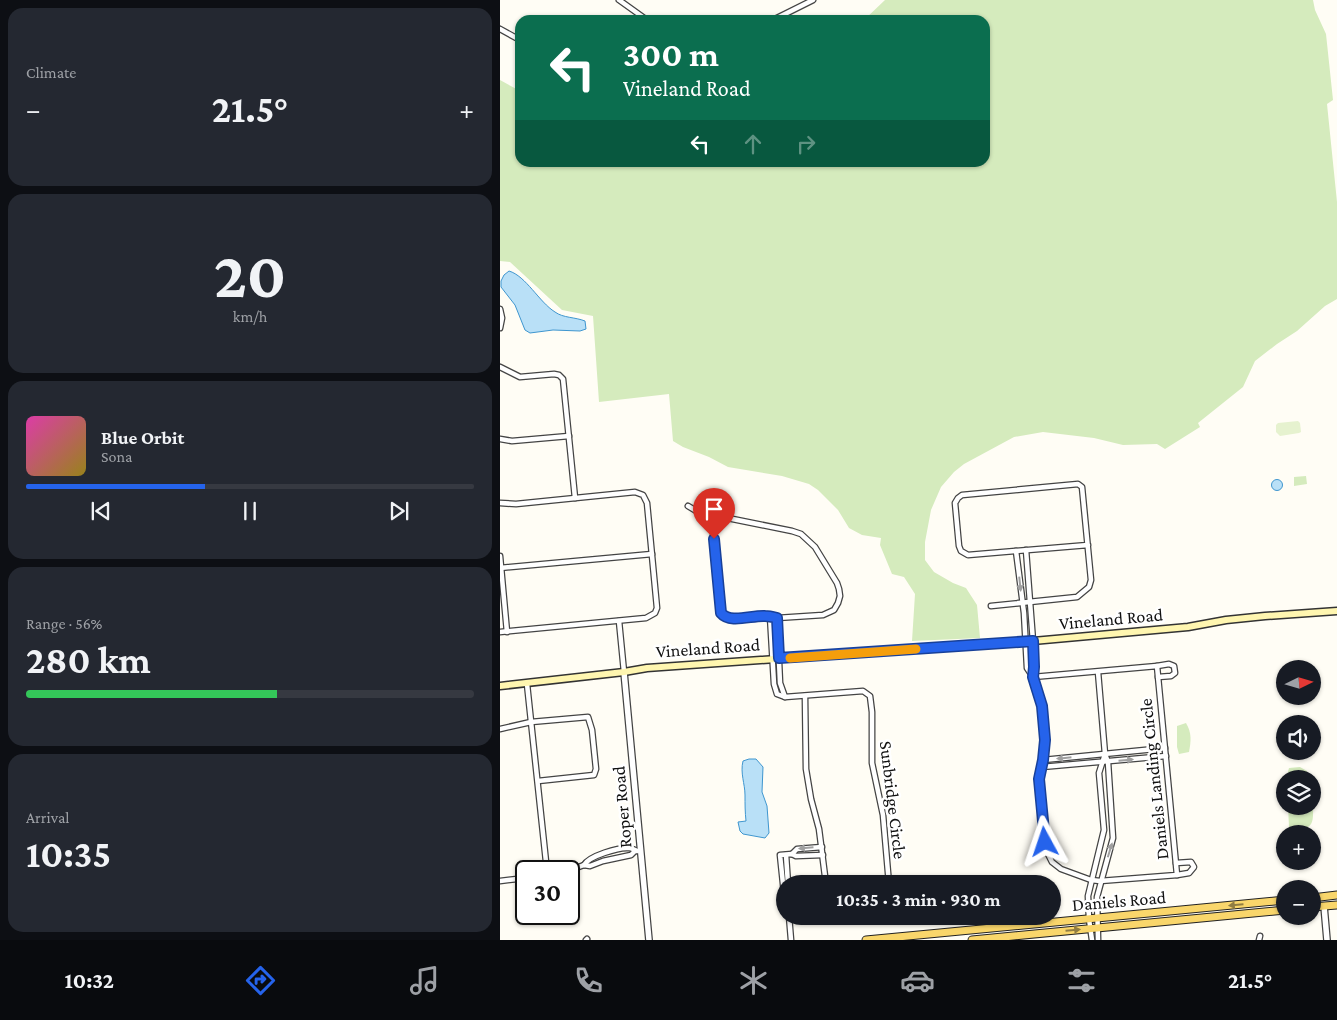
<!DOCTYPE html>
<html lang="en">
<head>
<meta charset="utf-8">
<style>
  body { margin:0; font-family:"Crimson Pro",serif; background:#242831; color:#f1f3f6; height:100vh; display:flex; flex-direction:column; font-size:19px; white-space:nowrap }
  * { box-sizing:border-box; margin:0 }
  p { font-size:16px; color:#9ea1a6 }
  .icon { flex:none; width:28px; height:28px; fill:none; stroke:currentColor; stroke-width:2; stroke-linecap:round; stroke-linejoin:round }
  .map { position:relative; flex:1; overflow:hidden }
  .sheet { display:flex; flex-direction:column; gap:8px; padding:8px; background:#0d0f14; width:500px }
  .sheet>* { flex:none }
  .banner { position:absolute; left:15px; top:15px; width:475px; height:152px; border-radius:15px; box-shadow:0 1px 4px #0004; background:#0b6e4f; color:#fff; overflow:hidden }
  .needle { width:32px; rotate:85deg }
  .tools { position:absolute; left:776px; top:660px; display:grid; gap:10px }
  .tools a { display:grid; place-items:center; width:45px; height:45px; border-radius:50%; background:#171b24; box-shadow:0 1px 4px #0004; font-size:25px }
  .speed { position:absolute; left:15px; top:860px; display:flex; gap:10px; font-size:25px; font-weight:700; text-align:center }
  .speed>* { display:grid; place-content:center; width:65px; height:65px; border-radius:50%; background:#171b24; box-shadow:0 1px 4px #0004; line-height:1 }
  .speed .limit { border:2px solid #111; border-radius:8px; background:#fff; color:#111 }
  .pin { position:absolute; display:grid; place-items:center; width:42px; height:42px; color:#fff; margin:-51px -21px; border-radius:50% 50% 50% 0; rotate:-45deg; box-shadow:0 0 5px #0007 }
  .pin .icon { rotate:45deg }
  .me { position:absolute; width:55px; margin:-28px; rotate:355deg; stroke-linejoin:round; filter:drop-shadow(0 0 4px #0008) }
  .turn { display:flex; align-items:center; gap:18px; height:105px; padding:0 25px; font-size:22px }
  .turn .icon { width:65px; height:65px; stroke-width:2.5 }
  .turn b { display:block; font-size:35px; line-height:42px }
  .lanes { display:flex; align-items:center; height:48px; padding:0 25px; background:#0003; justify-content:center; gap:25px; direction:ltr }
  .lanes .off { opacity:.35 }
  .big { font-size:38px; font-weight:700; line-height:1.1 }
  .sheet .card { flex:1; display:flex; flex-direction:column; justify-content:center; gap:8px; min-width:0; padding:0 18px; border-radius:15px; background:#242831 }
  .sheet .dial { align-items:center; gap:0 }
  .dial b { font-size:65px; line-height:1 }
  .song { display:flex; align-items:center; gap:15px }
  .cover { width:60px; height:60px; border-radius:8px; background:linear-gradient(135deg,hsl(320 70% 55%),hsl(50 70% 35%)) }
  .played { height:5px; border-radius:2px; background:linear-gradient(90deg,#2563eb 40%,#363941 40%) }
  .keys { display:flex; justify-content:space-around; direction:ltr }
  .heat { display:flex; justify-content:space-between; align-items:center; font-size:28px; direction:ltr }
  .charge { height:8px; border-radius:4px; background:linear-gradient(90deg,#34c759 56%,#363941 0) }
  .trip { position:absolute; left:276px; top:875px; width:285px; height:50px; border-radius:25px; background:#171b24; box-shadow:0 1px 4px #0004; font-weight:700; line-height:50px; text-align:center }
  .menu { display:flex; height:80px; justify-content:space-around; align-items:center; background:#090b0e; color:#9ea1a6 }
  .menu .icon { width:35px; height:35px }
  .menu .current { color:#2563eb }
  .menu b { font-size:22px; color:#f1f3f6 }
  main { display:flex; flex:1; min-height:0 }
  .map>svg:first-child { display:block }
  .green { fill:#d5ebbd }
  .pitch { fill:#e6f2cf }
  .water { fill:#b9e0f7; stroke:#3f96cf }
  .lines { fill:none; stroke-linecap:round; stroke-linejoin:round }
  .minor-casing { stroke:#444; stroke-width:7 }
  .tertiary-casing { stroke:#444; stroke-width:8 }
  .secondary-casing { stroke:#333; stroke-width:9 }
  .primary-casing { stroke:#222; stroke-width:9 }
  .minor { stroke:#fff; stroke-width:4.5 }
  .tertiary { stroke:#fff; stroke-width:5.5 }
  .secondary { stroke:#fff6b0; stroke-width:6 }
  .primary { stroke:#f9d66b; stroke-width:7 }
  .oneway { fill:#a0a0a0 }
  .oneway2 { fill:#917d42 }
  .route-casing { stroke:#184099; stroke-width:12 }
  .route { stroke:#2563eb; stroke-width:9 }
  .slow { stroke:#f59e0b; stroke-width:9 }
  .labels { text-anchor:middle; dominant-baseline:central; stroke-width:5; stroke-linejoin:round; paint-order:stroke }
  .street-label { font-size:18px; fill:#111; stroke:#fff }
</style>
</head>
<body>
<main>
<section class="sheet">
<div class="card"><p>Climate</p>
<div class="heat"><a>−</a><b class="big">21.5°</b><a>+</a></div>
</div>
<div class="card dial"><b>20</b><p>km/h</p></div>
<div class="card">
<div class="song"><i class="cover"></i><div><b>Blue Orbit</b><p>Sona</p></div></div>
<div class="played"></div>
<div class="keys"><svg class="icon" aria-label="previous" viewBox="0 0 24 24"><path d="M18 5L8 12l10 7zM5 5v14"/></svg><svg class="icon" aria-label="pause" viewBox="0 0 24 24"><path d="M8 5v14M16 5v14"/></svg><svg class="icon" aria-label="next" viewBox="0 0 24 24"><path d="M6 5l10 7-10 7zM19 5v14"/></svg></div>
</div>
<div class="card"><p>Range · 56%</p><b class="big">280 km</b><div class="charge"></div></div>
<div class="card"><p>Arrival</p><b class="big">10:35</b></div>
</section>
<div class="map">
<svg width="837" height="940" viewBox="0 0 837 940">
  <rect width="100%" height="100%" fill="#fffdf5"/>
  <g class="green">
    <polygon points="385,0 813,0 815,10 826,34 833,100 827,104 837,202 837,299 825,306 797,331 777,344 755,361 743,387 698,423 700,427 665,449 657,444 623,445 594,438 543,432 514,437 464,464 454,472 441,487 431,510 425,542 425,560 434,572 453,583 466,588 477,605 480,638 412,641 415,594 404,577 392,574 380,545 381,538 362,535 349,528 338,510 318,490 309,484 282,476 228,467 209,457 183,447 173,441 169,394 99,402 93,316 62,310 10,262 0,261 0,80 20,91 20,162 485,162 485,20 364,20"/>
    <polygon points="806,476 807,484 794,486 794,477"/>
    <path d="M686,723C692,733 691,741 689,752L679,754L677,747V726Z"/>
    <polygon points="800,767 807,771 808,779 786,779 789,768"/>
    <path d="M813,801C813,822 816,830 791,830L789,827L788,806H812Z"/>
  </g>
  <polygon class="pitch" points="798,421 800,423 801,432 799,433 780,436 776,432 776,425 778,423"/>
  <g class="water">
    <path d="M9,271C26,276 39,302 55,312C63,318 75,317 85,321L86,329L80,331L53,330L30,333L25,330L15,305L1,287V281L4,275Z"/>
    <circle cx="777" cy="485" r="5.5"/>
    <path d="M249,759H256L263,767L262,792L267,806L269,833L265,838L243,834L240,831L238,822L246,821C245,812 245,804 245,795C245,784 240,773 243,761Z"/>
  </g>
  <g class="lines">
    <defs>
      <g id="minor">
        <polyline points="119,0 147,20"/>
        <polyline points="273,20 313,0"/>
        <polyline points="0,29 20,40"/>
        <polyline points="0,309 2,318 0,328"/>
        <polyline points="0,367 20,377 54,374 59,375 63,379 75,498"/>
        <polyline points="0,439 12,441 69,436"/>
        <polyline points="0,503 16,504 135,492 143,495 147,503 157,608 155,613 146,618 0,632"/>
        <polyline points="188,506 198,512 292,531 301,534 315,547 337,583 339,589 340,596 338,603 334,610 323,615 277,618 263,616 230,619 225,617 220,608 212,522 213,515"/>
        <polyline points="526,550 533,641 534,667 533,677"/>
        <polyline points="516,551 524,613 527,668 533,677 542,706 545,740 543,760 539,779 545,842 548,854 552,862 561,869 591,880 600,881 677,875 657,666 533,677"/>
        <polyline points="0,556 7,632"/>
        <polyline points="0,568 152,554"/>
        <polyline points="491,606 577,597 589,587 591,580 582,487 578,484 462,495 458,498 455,503 459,546 461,551 468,555 588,545"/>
        <polyline points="270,616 274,684 277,694 285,697 363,691 370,696 372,712 372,763 383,815 389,884"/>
        <polyline points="277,618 280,683 285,697"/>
        <polyline points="119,621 124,672"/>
        <polyline points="657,666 669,664 674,666 675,673 671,676 658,677"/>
        <polyline points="27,684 47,871"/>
        <polyline points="305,696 306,769 311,799 319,829 326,884"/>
        <polyline points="0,729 31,722 88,717 92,730 96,769 94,775 38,781"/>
        <polyline points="543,760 665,748"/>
        <polyline points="542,767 666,756"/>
        <polyline points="292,854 297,849 322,847"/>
        <polyline points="286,855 288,884"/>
        <polyline points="676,863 691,862 694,867 689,873 677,875"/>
        <path d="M84,865C89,856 119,847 129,848C132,848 134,850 137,851"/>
        <polyline points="68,871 84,865 90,866 103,861 131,855 135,851"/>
        <polyline points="0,881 26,878"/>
        <polyline points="285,903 280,855 292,854 296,856 323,855"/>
        <polyline points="289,916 291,940"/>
        <polyline points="86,940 87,939"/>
        <polyline points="592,940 589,919 588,896 604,830 599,773 605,754"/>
        <polyline points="598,940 597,897 613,838 608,762 605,754 598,672"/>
        <polyline points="759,940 760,936"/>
      </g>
      <g id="tertiary">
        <polyline points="124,672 149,940"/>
        <polyline points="824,906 827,940"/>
      </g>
      <polyline id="secondary" points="0,686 124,672 147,668 533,641 688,627 726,620 765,616 837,611"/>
      <g id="primary">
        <polyline points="812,898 837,895"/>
        <polyline points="812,907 837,905"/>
        <polyline points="366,940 785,900"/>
        <polyline points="472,940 785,910"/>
      </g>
    </defs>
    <use href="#minor" class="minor-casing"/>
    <use href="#tertiary" class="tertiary-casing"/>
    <use href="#secondary" class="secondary-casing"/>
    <use href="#primary" class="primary-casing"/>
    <use href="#minor" class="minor"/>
    <use href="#tertiary" class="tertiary"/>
    <use href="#secondary" class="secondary"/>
    <use href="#primary" class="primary"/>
  </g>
  <defs><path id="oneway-solid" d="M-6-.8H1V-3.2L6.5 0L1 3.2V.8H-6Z" transform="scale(1.25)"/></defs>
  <g class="oneway">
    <use href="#oneway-solid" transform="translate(520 584) rotate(84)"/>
    <use href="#oneway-solid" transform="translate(564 758) rotate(174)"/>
    <use href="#oneway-solid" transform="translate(626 760) rotate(-5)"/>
    <use href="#oneway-solid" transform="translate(306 848) rotate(175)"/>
    <use href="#oneway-solid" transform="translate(610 850) rotate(-73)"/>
  </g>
  <g class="oneway2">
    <use href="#oneway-solid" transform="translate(736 905) rotate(175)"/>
    <use href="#oneway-solid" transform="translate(573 930) rotate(-5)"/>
  </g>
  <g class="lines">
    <defs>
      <path id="route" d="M214,539L221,613C230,624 252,615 265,616C269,616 273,617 277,618L279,658L533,641L534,667L533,677L542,706L545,740L543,760L539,779L545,842"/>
    </defs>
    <use href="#route" class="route-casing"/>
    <use href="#route" class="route"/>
    <polyline class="slow" points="290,658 416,649"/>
  </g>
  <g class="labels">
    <g class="street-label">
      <text transform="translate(611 619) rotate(-5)">Vineland Road</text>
      <text transform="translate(208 648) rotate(-4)">Vineland Road</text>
      <text transform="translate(654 779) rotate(-96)">Daniels Landing Circle</text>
      <text transform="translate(393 800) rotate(83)">Sunbridge Circle</text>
      <text transform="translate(122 807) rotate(-95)">Roper Road</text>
      <text transform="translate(619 901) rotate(-5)">Daniels Road</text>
    </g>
  </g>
</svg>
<div class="tools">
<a><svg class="needle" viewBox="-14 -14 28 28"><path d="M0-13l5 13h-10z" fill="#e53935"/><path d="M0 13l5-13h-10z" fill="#9ea1a6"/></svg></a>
<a><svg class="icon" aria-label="sound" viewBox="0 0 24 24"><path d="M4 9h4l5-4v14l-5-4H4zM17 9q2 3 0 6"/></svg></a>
<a><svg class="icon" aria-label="layers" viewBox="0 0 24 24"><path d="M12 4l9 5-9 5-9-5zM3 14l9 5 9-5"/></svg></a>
<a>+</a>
<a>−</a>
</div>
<div class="speed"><div class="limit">30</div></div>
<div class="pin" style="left:214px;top:539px;background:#d93025"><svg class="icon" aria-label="arrive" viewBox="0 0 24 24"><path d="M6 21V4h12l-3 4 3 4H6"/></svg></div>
<svg class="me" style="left:545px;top:842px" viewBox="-20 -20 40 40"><path d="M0-17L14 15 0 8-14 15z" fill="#2563eb" stroke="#fff" stroke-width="4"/></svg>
<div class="trip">10:35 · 3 min · 930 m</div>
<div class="banner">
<div class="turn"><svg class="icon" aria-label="left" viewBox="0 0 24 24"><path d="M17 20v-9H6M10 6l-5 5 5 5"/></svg><div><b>300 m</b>Vineland Road</div></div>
<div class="lanes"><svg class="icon" aria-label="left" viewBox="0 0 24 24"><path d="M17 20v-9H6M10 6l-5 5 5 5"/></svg><svg class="icon off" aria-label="ahead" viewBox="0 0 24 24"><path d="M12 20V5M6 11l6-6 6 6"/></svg><svg class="icon off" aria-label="right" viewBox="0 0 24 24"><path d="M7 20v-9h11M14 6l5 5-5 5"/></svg></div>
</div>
</div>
</main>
<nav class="menu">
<b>10:32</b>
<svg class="icon current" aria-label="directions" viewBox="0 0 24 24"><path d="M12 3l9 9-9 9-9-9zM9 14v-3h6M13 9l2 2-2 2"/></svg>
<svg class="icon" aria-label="music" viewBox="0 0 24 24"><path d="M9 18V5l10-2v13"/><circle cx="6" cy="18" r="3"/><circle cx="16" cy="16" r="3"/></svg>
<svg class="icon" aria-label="phone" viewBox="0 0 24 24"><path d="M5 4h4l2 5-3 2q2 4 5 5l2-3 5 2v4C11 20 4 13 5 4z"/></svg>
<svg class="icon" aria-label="climate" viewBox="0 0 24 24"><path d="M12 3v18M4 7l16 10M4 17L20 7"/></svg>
<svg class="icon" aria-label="car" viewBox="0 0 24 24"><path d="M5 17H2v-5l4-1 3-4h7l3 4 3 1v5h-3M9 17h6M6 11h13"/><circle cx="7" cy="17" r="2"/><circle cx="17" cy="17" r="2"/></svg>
<svg class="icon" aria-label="filters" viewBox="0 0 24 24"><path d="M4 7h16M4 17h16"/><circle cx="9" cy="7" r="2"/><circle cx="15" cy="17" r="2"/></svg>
<b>21.5°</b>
</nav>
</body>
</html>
